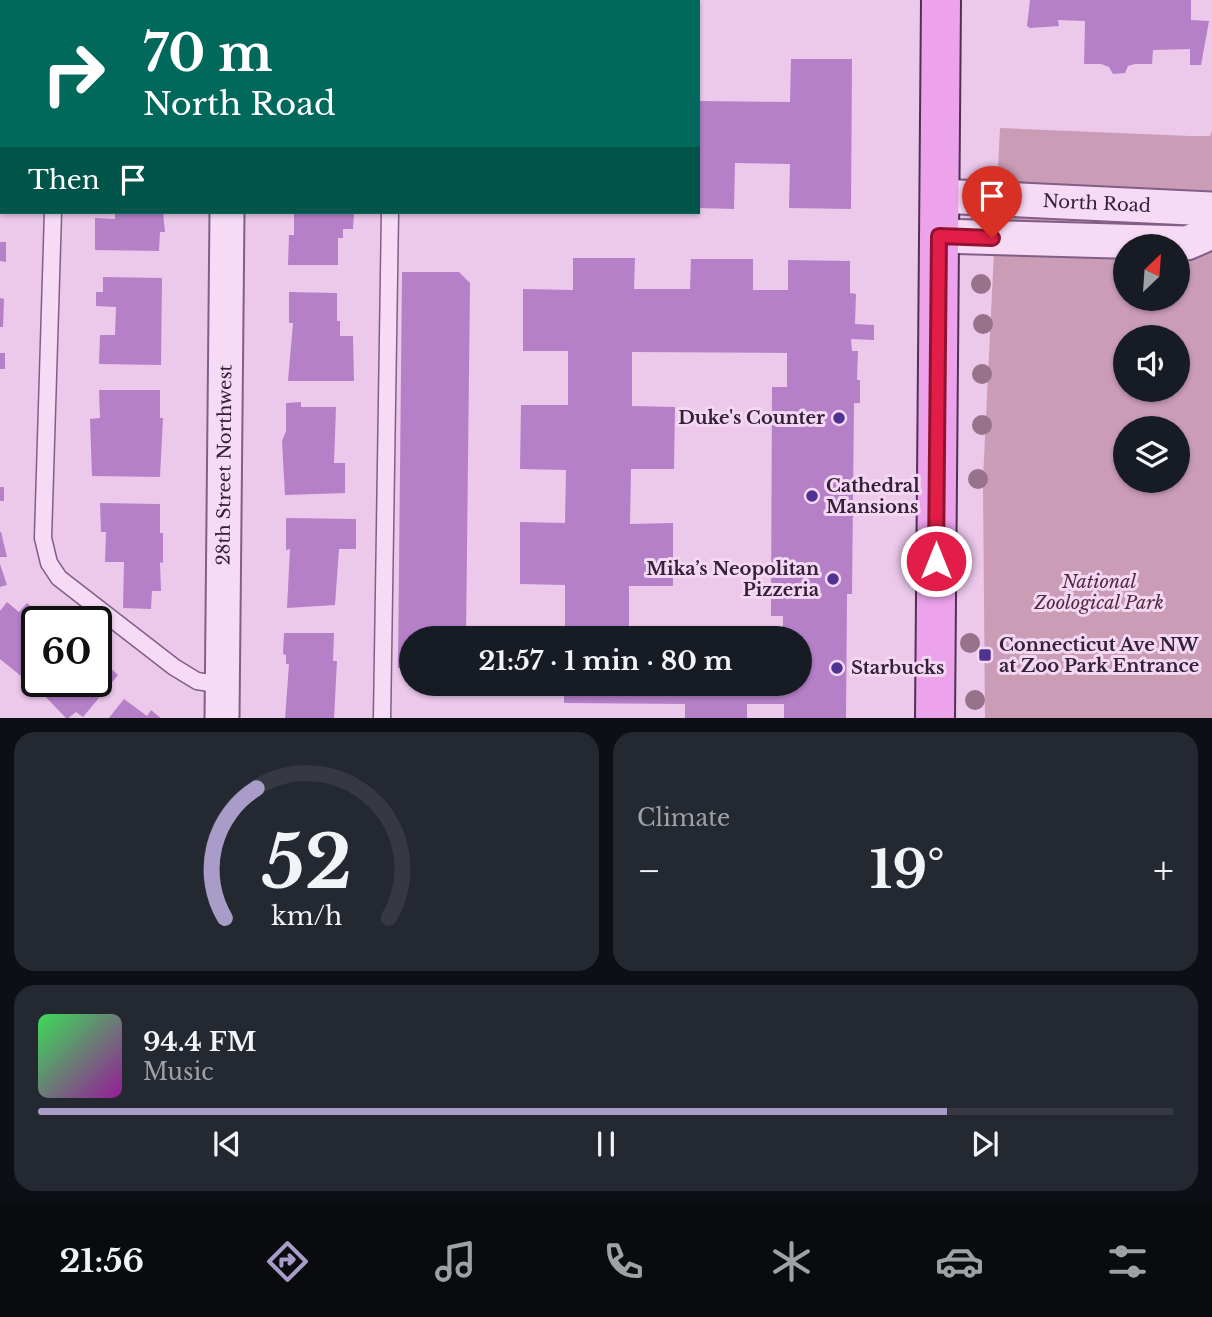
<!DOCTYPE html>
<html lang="en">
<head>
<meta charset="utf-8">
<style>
  body { margin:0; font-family:"Libre Baskerville",serif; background:#242831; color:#f1f3f6; height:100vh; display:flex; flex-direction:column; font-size:26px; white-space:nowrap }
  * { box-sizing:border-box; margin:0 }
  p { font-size:23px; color:#9ea1a6 }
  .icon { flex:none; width:38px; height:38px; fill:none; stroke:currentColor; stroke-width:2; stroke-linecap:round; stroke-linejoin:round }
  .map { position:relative; height:718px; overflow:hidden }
  .panel { display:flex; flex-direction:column; gap:14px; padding:14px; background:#0d0f14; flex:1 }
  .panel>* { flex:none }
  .hud { position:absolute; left:0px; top:0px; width:700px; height:214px; box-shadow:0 2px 5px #0004; background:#00695c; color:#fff; overflow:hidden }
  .needle { width:46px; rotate:25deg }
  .fabs { position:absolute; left:1113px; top:234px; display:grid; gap:14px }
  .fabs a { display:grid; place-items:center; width:77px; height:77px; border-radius:50%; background:#171b24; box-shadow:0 2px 5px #0004; font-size:35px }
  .speed { position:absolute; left:21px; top:606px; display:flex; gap:14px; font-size:35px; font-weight:700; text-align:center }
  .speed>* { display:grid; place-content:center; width:91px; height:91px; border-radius:50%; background:#171b24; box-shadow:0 2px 5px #0004; line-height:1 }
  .speed .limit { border:4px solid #111; border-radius:10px; background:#fff; color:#111 }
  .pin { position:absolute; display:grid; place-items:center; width:60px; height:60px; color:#fff; margin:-72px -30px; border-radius:50% 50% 50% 0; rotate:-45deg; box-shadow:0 0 7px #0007 }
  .pin .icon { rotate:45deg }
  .me { position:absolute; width:77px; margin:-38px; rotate:0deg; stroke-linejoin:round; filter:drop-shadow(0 0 5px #0008) }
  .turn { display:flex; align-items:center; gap:24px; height:147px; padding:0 28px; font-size:32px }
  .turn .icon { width:91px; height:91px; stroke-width:2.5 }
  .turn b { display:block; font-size:49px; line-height:60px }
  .then { display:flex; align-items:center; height:66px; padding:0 28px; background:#0003; gap:14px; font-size:26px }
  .big { font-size:52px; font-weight:700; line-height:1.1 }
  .panel .widget { flex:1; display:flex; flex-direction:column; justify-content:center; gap:10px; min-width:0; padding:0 24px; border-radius:21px; background:#242831 }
  .panel .dial { align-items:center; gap:0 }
  .dial svg { height:182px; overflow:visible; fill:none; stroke:#363941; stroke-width:7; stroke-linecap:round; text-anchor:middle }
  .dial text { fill:#f1f3f6; stroke:none }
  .song { display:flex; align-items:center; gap:21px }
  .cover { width:84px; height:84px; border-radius:10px; background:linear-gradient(135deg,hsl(130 70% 55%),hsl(300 70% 35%)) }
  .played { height:7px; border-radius:4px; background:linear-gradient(90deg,#a99cc9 80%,#363941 80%) }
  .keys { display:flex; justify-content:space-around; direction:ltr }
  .heat { display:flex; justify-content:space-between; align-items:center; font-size:38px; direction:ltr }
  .panel .tiles { flex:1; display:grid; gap:14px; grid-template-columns:1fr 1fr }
  .widget:last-child { grid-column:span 2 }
  .trip { position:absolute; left:399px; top:626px; width:413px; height:70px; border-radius:35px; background:#171b24; box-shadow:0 2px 5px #0004; font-weight:700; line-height:70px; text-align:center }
  .tabs { display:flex; height:112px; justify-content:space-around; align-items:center; background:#090b0e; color:#9ea1a6 }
  .tabs .icon { width:49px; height:49px }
  .tabs .active { color:#a99cc9 }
  .tabs b { font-size:32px; color:#f1f3f6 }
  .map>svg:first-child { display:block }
  .green { fill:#ca9cb6; fill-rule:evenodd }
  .building { fill:#b580c8 }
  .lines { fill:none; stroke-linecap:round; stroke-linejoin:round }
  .lane-casing { stroke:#815e87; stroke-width:19 }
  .street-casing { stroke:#815e87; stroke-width:37 }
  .primary-casing { stroke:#4e3255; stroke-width:42 }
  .lane { stroke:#f7dbf6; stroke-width:16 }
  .street { stroke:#f7dbf6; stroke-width:33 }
  .primary { stroke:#eca3ec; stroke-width:38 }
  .tree { fill:#98718a }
  .route-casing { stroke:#92132f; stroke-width:18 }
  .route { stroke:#e11d48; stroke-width:12 }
  .poi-dot { fill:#503292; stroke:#f4d7f3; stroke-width:2.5 }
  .labels { text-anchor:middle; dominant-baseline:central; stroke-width:6; stroke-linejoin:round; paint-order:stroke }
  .street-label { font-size:18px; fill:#342138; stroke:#f4d7f3 }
  .poi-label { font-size:18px; font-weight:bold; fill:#342138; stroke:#f4d7f3; text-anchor:start }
  .park-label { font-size:18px; font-style:italic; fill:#53293b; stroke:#f4d7f3 }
</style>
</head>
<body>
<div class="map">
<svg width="1212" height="719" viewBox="0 0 1212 719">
  <rect width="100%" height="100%" fill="#ecc8eb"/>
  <path class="green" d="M1000,128L1190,136H1210L1212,131V718L985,719L983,479ZM1125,247H1178V299H1125ZM1125,338H1178V390H1125ZM1125,429H1178V481H1125Z"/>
  <g class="building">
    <polygon points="1030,0 1191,0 1191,20 1209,21 1201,65 1190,65 1190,49 1153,50 1152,64 1135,64 1128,66 1125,73 1113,74 1109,67 1101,64 1084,64 1085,21 1058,20 1059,26 1030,28 1027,26"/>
    <polygon points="791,59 852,59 851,209 789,208 790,164 735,163 734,209 698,208 698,101 790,102"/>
    <polygon points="115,212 163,212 165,232 160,232 159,251 95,250 95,218 115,219"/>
    <polygon points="294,212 354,212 353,229 343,229 343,238 338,238 338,265 288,265 289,235 294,235"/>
    <polygon points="0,242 6,242 6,262 0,261"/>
    <polygon points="573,258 635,258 634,289 690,289 691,259 753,259 753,290 788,290 788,260 850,261 850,293 856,294 855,324 874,325 874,340 851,339 852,351 858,351 857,380 860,380 860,403 854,403 852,594 847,594 846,719 784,719 784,704 747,704 747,719 685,719 685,704 564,703 564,684 800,684 800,639 783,639 783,616 771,616 772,387 787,387 787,353 632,352 632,406 675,407 674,469 631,469 630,524 673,523 673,586 629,586 629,639 565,639 565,585 520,584 520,522 565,523 566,470 520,469 521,405 568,405 568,351 523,351 523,289 573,290"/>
    <polygon points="402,272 459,272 470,283 466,639 411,639 411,669 398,668"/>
    <polygon points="103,277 162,278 161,365 99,364 100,335 115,335 116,307 96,306 96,292 103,292"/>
    <polygon points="289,292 337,293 337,321 340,321 340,336 353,336 354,381 288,381 293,323 289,323"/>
    <polygon points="0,298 4,299 3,327 0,327"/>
    <rect x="0" y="353" width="5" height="16"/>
    <polygon points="99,390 160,390 160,418 163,418 160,477 92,476 90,419 100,418"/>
    <polygon points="301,402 301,407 336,407 334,463 345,463 345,493 285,495 282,441 286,431 286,403"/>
    <rect x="0" y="487" width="4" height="14"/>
    <polygon points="100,503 160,504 160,533 163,533 163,563 160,562 161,591 152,591 151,609 123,608 124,562 105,562 106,532 101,532"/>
    <polygon points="286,518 356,519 356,549 339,549 335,605 287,608 290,549 286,550"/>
    <polygon points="0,532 1,532 7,557 0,557"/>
    <polygon points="0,564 7,585 0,587"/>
    <polygon points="7,602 19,612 27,603 48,621 37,621 37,657 21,676 0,659 0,611"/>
    <polygon points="284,633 334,633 333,661 337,661 334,719 285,719 289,664 286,664 286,655 283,654"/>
    <polygon points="96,661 102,666 105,663 118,675 83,717 76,712 67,719 35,686 40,681 96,681"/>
    <polygon points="124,699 147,716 151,710 162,719 108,719"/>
  </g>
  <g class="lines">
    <defs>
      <g id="lane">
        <polyline points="453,2 454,0"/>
        <polyline points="53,212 43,538 49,563 59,578 174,667 197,681 223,685"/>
        <polyline points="382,719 390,212"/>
      </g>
      <g id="street">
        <polyline points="206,2 209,0"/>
        <polyline points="0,85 2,85"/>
        <path id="s1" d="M939,196L1212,209"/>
        <polyline points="939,236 1187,243 1212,232"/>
        <path id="s2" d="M222,719L227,212"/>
      </g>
      <polyline id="primary" points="935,719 941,0"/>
    </defs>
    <use href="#lane" class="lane-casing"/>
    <use href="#street" class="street-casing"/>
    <use href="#primary" class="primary-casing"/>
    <use href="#lane" class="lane"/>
    <use href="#street" class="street"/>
    <use href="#primary" class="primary"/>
  </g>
  <g class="tree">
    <circle cx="981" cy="284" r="10"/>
    <circle cx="983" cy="324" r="10"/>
    <circle cx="982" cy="374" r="10"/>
    <circle cx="982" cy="425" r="10"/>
    <circle cx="978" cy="479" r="10"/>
    <circle cx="970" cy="643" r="10"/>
    <circle cx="975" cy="700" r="10"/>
  </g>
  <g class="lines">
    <defs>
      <polyline id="route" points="936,561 939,236 992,238"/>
    </defs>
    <use href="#route" class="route-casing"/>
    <use href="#route" class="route"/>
  </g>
  <g class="poi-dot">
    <circle cx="839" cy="418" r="7"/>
    <circle cx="812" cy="496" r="7"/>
    <circle cx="833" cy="579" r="7"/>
    <rect x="978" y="648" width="14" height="14" rx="3.5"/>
    <circle cx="837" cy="668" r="7"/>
  </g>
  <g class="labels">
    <g class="street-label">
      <text stroke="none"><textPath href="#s1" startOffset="158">North Road</textPath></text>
      <text stroke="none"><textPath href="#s2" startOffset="254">28th Street Northwest</textPath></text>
    </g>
    <g class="poi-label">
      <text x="825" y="418" text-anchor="end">Duke's Counter</text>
      <text x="826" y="486">Cathedral<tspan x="826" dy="21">Mansions</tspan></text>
      <text x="819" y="569" text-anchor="end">Mika’s Neopolitan<tspan x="819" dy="21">Pizzeria</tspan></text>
      <text x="999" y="645">Connecticut Ave NW<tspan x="999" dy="21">at Zoo Park Entrance</tspan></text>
      <text x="851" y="668">Starbucks</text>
    </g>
    <g class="park-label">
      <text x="1099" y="582">National<tspan x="1099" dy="21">Zoological Park</tspan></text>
    </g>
  </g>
</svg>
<div class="fabs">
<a><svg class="needle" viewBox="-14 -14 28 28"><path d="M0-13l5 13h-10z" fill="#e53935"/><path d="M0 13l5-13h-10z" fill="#9ea1a6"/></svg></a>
<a><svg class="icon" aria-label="sound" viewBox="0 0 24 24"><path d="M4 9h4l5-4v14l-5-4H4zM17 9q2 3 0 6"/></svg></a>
<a><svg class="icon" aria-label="layers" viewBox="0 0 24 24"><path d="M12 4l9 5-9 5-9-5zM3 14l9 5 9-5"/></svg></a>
</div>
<div class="speed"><div class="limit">60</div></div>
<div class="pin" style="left:992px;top:238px;background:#d93025"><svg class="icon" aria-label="arrive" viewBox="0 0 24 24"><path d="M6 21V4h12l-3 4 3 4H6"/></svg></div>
<svg class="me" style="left:936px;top:561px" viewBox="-20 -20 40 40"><circle r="17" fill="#e11d48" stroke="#fff" stroke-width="3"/><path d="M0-11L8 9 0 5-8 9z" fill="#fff"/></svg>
<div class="trip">21:57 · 1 min · 80 m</div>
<div class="hud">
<div class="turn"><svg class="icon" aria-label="right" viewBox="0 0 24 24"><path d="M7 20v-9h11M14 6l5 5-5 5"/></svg><div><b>70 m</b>North Road</div></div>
<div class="then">Then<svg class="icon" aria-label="arrive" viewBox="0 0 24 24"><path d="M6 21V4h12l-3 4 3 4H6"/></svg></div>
</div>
</div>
<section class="panel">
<div class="tiles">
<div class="widget dial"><svg viewBox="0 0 100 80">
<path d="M14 69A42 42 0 1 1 86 69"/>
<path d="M14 69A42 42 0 0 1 28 12" stroke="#a99cc9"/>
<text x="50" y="56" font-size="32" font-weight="700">52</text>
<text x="50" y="72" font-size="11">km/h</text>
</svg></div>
<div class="widget"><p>Climate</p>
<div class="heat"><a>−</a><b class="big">19°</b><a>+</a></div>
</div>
<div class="widget">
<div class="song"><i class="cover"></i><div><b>94.4 FM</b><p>Music</p></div></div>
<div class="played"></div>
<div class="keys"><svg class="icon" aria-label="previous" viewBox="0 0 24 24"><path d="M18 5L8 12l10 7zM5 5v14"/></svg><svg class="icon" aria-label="pause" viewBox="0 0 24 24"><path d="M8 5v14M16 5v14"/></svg><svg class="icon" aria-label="next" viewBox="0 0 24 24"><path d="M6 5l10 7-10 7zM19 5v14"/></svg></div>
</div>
</div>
</section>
<nav class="tabs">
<b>21:56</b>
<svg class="icon active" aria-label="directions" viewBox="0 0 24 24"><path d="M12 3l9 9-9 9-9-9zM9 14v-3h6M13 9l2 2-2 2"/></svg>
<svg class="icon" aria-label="music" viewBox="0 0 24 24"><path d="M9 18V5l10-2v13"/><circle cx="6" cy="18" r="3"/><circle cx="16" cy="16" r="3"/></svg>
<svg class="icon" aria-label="phone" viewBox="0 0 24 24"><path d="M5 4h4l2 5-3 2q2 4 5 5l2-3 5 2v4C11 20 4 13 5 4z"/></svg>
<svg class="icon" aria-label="climate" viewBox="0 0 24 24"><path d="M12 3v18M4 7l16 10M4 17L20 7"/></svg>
<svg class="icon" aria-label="car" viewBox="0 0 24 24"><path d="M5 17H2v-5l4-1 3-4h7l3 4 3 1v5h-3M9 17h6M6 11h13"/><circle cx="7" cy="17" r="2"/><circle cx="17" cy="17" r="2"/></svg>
<svg class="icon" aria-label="filters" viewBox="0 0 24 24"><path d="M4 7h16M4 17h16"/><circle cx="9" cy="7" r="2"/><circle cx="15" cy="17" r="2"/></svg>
</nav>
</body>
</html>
